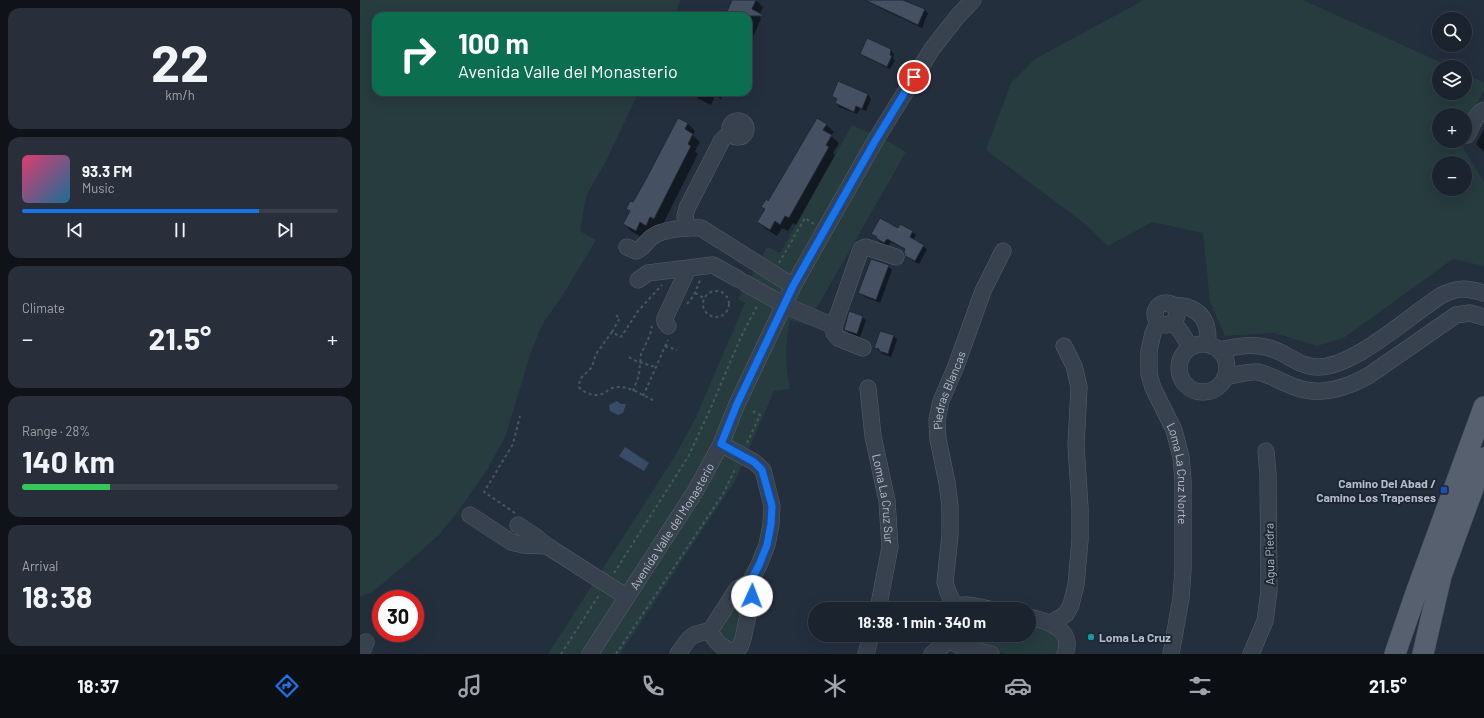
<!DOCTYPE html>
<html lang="en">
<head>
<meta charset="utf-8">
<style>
  body { margin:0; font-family:Barlow,sans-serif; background:#282f3a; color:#f1f3f6; height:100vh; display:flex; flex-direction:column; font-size:15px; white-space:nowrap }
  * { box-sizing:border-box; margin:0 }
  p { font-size:13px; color:#a0a4aa }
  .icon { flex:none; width:22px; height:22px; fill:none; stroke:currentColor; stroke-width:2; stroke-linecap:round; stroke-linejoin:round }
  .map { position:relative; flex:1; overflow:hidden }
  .sheet { display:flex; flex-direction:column; gap:8px; padding:8px; background:#0f1319; width:360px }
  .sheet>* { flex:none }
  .guide { position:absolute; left:12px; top:12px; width:380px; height:84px; border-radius:12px; box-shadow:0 4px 16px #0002,0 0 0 1px #39404a; background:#0b6e4f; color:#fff; overflow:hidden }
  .tools { position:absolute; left:1072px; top:12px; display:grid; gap:8px }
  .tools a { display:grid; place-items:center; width:40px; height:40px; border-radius:50%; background:#1b232e; box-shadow:0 4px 16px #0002,0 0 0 1px #39404a; font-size:20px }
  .speed { position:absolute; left:12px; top:590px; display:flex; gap:8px; font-size:20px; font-weight:700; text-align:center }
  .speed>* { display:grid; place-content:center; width:52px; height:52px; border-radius:50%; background:#1b232e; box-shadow:0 4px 16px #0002,0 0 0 1px #39404a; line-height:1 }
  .speed .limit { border:6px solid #d22; background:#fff; color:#111 }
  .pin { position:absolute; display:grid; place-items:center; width:34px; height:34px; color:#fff; margin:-17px; border:2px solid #fff; border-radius:50%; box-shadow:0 1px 4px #0007 }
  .me { position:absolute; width:44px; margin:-22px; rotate:2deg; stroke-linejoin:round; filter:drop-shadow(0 0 3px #0008) }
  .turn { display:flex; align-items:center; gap:14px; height:84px; padding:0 20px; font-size:18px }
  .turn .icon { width:52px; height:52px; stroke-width:2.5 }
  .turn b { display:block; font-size:28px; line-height:34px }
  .big { font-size:30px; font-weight:700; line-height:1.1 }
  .sheet .tile { flex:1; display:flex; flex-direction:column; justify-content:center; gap:6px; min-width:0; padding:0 14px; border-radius:12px; background:#282f3a }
  .sheet .dial { align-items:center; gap:0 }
  .dial b { font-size:52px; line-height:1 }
  .song { display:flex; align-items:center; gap:12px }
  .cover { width:48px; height:48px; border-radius:6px; background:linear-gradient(135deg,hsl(340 70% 55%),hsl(200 70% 35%)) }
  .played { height:4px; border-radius:2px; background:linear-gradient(90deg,#1a73e8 75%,#39404a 75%) }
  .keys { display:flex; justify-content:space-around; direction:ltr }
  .heat { display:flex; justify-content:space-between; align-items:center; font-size:22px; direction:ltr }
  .charge { height:6px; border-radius:3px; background:linear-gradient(90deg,#34c759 28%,#39404a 0) }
  .trip { position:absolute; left:448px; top:602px; width:228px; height:40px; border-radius:20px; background:#1b232e; box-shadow:0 4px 16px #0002,0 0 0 1px #39404a; font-weight:700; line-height:40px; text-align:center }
  .tabs { display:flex; height:64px; justify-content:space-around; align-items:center; background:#0b0e12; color:#a0a4aa }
  .tabs .icon { width:28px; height:28px }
  .tabs .active { color:#1a73e8 }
  .tabs b { font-size:18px; color:#f1f3f6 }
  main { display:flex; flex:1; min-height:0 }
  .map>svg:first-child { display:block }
  .green { fill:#263c3f; fill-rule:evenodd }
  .water { fill:#394c67 }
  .shadow { fill:#0007 }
  .building { fill:#455162; stroke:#1f2835 }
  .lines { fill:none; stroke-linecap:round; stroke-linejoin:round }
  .minor-casing { stroke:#565f6c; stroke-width:17 }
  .major-casing { stroke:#414a57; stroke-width:22 }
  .path { stroke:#44595c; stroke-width:2; stroke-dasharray:3 3; stroke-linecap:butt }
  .minor { stroke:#38414e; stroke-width:16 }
  .major { stroke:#56606e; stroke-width:21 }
  .route-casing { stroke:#114b97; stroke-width:10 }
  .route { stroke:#1a73e8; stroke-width:7 }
  .transit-dot { fill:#1a4fb4; stroke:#1d2633; stroke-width:1.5 }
  .culture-dot { fill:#0f9aa8; stroke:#1d2633; stroke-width:1.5 }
  .labels { text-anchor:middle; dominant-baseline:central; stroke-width:4; stroke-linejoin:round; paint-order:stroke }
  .street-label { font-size:12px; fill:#b4bcc9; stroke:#1d2633 }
  .poi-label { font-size:12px; font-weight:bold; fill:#b4bcc9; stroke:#1d2633; text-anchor:end }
</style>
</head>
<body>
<main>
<section class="sheet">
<div class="tile dial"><b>22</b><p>km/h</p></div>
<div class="tile">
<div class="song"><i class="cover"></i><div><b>93.3 FM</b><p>Music</p></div></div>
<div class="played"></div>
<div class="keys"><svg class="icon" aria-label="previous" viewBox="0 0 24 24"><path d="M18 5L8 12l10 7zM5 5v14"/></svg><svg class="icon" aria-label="pause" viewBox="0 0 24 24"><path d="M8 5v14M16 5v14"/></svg><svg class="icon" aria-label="next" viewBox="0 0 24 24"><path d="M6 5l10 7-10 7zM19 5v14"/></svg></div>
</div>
<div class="tile"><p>Climate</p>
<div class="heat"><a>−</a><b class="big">21.5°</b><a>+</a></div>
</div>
<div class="tile"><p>Range · 28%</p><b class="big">140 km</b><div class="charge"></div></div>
<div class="tile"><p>Arrival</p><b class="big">18:38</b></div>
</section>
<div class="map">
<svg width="1124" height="654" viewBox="0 0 1124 654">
  <rect width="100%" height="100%" fill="#242f3e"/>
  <g class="green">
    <polygon points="0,0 320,0 315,16 16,16 16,92 279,92 245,163 226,196 220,231 236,240 201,298 183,323 171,352 146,435 127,470 96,514 78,536 13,592 0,596"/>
    <path d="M784,0H943L1091,67H1079V93H1105V74L1124,82V90L1105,127V115H1079V141H1099L1124,182V266L1093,259L985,337L957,346L914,333L865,336L850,302L843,233L792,222L748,246L724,223L626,150L651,83L675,59ZM1079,163H1105V189H1079Z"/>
    <path d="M492,125L529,142L546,152L447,325L430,320C425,347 425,362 430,389L414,391L375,481L260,654H188L315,456L336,417L385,303L378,300L407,247L420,253Z"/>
    <polygon points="387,592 373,646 356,634 376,596"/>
    <path d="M669,627C684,630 707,632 697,654H646L597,642L592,635H669Z"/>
  </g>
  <g class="water">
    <polygon points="257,401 261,404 266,404 263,413 258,415 250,411 249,405"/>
    <polygon points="265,447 289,463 284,471 259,456"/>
  </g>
  <g class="shadow">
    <polygon points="373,0 396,0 403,7 399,16 401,19 388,48 388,16 366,16"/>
    <polygon points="509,0 544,0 565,10 568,13 562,28 520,8"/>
    <polygon points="508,40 531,50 534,54 533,59 535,60 530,69 505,57 501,54"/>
    <polygon points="478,83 508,95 511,99 506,111 500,109 497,114 479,107 476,103 477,100 473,96"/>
    <polygon points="331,92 364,92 361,99 355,96 351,105 339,99"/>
    <polygon points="328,124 335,131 333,135 340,142 335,151 338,154 302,226 298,224 294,232 288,229 283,238 271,231 264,224 270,212 267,209 273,204"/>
    <polygon points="466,125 474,132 471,136 479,143 473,153 475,155 436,225 433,223 428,231 422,228 417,236 406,229 398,222 405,210 402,207 409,202"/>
    <polygon points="1124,129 1124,152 1116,144"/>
    <polygon points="538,229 552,232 556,235 553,240 567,249 559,264 546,256 546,250 531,242 528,246 520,242 513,234"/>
    <polygon points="528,266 532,270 520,303 503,296 500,293"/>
    <polygon points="502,317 506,320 500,337 488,333 485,329"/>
    <polygon points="534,336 537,340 531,357 523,354 515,348"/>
  </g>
  <g class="building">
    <polygon points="372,0 396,0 392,9 405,16 365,16"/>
    <polygon points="505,0 543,0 565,9 558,25"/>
    <polygon points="507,38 531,49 530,55 532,56 527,67 500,54"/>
    <polygon points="478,81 508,94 502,109 496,106 494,112 475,103 477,99 472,96"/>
    <polygon points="318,118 328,123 325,129 333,134 328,144 331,146 294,219 290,217 286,226 280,222 276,231 263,224 270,211 266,209 270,201 273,202 286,179"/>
    <polygon points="457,118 467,124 463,130 472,135 466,145 469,147 429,218 425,216 420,225 415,221 410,230 397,222 405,209 401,207 406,199 408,201"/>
    <polygon points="520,218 538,228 540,224 553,231 550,237 564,245 555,261 545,256 544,252 545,249 527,239 524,243 516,238 517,237 511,234"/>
    <polygon points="511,259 529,265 516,300 498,293"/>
    <polygon points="489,311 503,316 497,334 484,330"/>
    <polygon points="520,331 534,335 528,354 519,351 519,349 514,348"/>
  </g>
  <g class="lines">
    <defs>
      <g id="minor">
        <circle cx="378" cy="129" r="8"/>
        <path d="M1107,135C1112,126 1115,114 1124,110"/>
        <polyline points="327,228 325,216 327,208 362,140 371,132"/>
        <path d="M267,247L276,251C284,248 285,242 292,237C302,229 328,227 341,228L433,286"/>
        <polyline points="278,280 288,273 353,265 378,279"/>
        <polyline points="385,283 424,305 474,326"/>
        <circle cx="806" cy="314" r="11"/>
        <path d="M811,305C818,306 824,305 830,308C845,314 850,329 847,344"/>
        <polyline points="813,322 821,332 830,347"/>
        <path id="s1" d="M798,323L793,333L789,351V374L793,388L814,430L821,457L823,480V570L821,598L811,654"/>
        <polyline points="308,326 305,322 305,318 328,269"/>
        <circle cx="843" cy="368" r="24"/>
        <polyline points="503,348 478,338 474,333 474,326 501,249 506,247 536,257"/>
        <path d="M859,350C879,346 896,342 915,350C929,355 941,367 957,367C994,368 1050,315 1082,295C1099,287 1106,288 1124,293"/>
        <path d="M865,377C876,375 888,371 898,372C911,375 923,383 935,387C960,397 986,388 1008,376L1096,315L1110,313L1124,317"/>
        <path id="s2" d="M508,388L513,436L527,501L530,547L518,609"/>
        <polyline points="361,444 394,462 403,470 412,506 411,524 407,545 399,565 390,582 392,596 383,639 380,647 373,652"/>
        <polyline points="110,515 151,542 163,545 187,546 267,597"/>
        <polyline points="158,525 176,537 187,546"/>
        <path id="s3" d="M595,607L588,592L585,582L590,535V506L587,483L578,439L577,420L581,401L596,366L623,291L643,251"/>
        <path d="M592,609C603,601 617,607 629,609"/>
        <path d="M669,617C687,621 715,629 705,654"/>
        <polyline points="691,623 706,614 711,605 716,585 720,540 720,508 716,445 719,387 714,366 704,346"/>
        <path d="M586,635C594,649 617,650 631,654"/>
        <path d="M373,652C360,646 356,643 350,631L377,589L390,582"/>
        <polyline points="1,654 6,642"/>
        <path id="s4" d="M230,654L336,490L361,444L377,404L433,286L515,141L572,49L597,17L613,0"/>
        <path d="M318,654C330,637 329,634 350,631"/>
        <polyline points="506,654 511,635"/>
        <polyline points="572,654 590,640"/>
        <polyline points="891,654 905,621 909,591 908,474 906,451"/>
      </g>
      <g id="major">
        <polyline points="1035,654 1056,593 1124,407"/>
        <polyline points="1063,654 1081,576 1124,458"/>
      </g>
    </defs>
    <use href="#minor" class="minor-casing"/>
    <use href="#major" class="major-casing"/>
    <g class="path">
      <polyline points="419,263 445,218 454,224"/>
      <circle cx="356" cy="304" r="13"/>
      <polyline points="335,293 344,298"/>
      <polyline points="327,304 334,295 340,280"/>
      <polyline points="252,332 260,318 254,314"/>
      <polyline points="305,346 317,350"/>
      <polyline points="269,357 273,360 295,367"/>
      <polyline points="273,391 279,375 281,354 290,335 292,326"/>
      <polyline points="283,396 308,340"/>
      <path d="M293,400C282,395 269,386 257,387C251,387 247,392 242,394C234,397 224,393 219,387L220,379L232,367L236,354L252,332L261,337L278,311L302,285"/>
      <polyline points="387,443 400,415 390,410"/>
      <polyline points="155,513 124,492 153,444 160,416"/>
      <polyline points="254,573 328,457 349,412 380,339 397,306"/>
      <polyline points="201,654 239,595"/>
      <polyline points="256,654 363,494 376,467"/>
    </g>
    <use href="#minor" class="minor"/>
    <use href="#major" class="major"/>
  </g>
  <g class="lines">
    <defs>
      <polyline id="route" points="392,596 390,582 399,565 407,545 411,524 412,506 402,470 394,462 361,444 377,404 433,286 515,141 554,77"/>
    </defs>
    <use href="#route" class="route-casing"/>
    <use href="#route" class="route"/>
  </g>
  <rect class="transit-dot" x="1080" y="486" width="8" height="8" rx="2"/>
  <circle class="culture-dot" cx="731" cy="637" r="4"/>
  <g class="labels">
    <g class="street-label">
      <text stroke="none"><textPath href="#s3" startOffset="222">Piedras Blancas</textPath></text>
      <text stroke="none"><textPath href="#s1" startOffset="158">Loma La Cruz Norte</textPath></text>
      <text stroke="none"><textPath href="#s2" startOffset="112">Loma La Cruz Sur</textPath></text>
      <text stroke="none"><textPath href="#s4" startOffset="152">Avenida Valle del Monasterio</textPath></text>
      <text transform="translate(909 554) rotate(-91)">Agua Piedra</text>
    </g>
    <g class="poi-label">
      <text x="1076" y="483">Camino Del Abad /<tspan x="1076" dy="14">Camino Los Trapenses</tspan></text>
      <text x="739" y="637" text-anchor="start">Loma La Cruz</text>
    </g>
  </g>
</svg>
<div class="tools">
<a><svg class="icon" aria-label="search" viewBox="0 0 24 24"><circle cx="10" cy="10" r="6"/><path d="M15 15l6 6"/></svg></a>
<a><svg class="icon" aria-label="layers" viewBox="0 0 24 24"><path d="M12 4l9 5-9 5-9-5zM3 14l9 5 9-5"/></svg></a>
<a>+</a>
<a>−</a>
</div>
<div class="speed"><div class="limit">30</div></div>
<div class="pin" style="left:554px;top:77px;background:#d93025"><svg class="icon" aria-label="arrive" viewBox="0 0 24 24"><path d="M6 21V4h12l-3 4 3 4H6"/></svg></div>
<svg class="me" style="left:392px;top:596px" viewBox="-20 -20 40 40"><circle r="19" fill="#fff"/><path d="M0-13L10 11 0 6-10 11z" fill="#1a73e8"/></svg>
<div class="trip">18:38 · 1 min · 340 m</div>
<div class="guide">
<div class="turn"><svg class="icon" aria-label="right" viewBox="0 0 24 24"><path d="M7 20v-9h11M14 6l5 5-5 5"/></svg><div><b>100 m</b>Avenida Valle del Monasterio</div></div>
</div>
</div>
</main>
<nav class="tabs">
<b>18:37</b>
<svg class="icon active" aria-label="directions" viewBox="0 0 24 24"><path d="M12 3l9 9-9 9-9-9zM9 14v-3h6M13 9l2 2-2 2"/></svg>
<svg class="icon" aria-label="music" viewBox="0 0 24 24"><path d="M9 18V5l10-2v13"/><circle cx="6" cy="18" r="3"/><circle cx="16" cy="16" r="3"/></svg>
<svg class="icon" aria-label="phone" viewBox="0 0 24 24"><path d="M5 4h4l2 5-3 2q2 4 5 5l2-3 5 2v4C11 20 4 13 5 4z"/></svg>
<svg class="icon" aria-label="climate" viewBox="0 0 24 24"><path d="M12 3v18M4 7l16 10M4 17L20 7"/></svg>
<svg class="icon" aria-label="car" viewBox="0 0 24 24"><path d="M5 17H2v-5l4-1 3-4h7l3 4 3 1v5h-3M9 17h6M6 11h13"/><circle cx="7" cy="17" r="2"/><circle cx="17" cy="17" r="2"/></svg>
<svg class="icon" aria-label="filters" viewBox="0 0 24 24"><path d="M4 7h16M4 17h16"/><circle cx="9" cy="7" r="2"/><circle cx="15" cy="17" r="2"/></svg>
<b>21.5°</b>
</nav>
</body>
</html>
